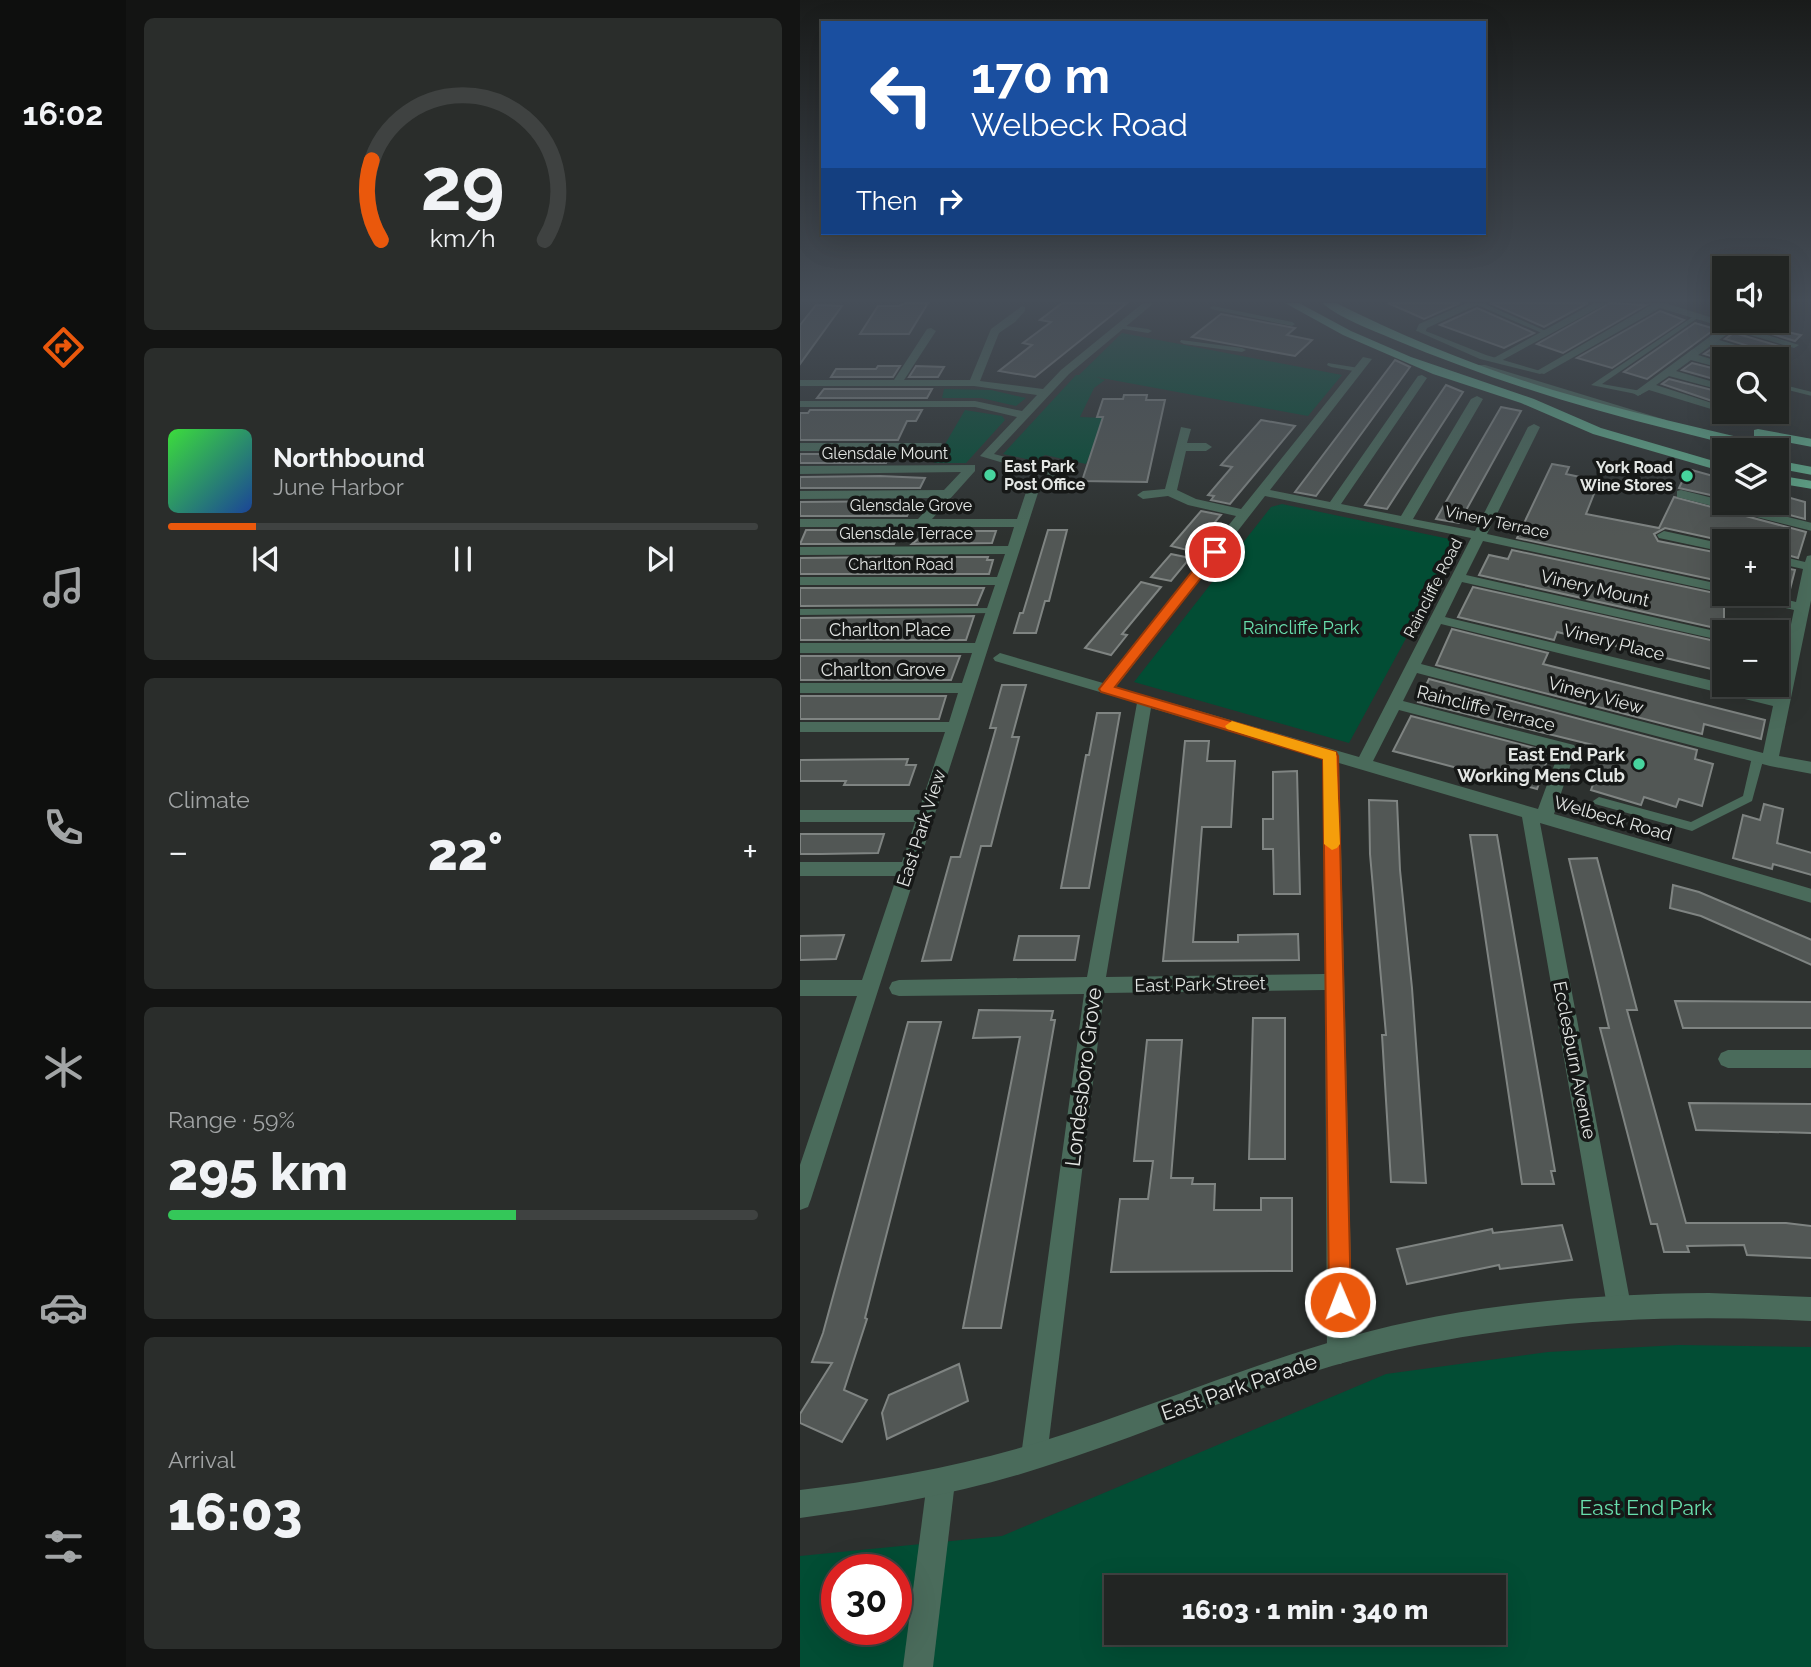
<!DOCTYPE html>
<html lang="en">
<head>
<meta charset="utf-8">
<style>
  body { margin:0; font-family:Raleway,sans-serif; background:#2a2d2b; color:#f1f3f6; height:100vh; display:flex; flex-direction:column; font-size:26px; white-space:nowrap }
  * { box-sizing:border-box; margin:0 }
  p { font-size:23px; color:#a2a5a6 }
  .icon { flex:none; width:38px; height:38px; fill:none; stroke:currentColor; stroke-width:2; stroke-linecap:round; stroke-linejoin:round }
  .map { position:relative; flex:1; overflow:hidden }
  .details { display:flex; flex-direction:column; gap:18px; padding:18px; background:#131413; width:674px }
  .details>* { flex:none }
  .banner { position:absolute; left:21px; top:21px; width:665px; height:214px; border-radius:0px; box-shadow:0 7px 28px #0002,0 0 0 2px #3f4241; background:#1a4fa0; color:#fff; overflow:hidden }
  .tools { position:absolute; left:912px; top:256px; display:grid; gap:14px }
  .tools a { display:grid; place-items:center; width:77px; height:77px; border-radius:0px; background:#222523; box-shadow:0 7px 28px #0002,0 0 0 2px #3f4241; font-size:35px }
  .speed { position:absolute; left:21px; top:1554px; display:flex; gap:14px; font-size:35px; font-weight:700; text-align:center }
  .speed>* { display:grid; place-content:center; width:91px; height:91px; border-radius:50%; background:#222523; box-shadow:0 7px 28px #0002,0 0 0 2px #3f4241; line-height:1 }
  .speed .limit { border:10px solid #d22; background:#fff; color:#111 }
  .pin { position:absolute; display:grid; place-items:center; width:60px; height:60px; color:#fff; margin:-30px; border:4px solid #fff; border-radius:50%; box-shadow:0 2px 7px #0007 }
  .me { position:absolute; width:77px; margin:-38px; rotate:359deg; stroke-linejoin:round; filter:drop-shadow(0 0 5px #0008) }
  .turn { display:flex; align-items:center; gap:24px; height:147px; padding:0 35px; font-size:32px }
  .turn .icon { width:91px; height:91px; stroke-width:2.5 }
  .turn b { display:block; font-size:49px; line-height:60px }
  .then { display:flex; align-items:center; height:66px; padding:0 35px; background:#0003; gap:14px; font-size:26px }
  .big { font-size:52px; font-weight:800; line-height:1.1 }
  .details .tile { flex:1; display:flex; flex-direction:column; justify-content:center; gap:10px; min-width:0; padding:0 24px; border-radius:10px; background:#2a2d2b }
  .details .dial { align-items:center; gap:0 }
  .dial svg { height:182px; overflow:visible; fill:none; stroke:#3f4241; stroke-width:7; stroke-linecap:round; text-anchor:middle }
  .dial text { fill:#f1f3f6; stroke:none }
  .song { display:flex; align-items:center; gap:21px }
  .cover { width:84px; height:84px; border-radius:10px; background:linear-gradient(135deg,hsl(120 70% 55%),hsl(220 70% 35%)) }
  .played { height:7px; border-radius:4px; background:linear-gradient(90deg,#ea580c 15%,#3f4241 15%) }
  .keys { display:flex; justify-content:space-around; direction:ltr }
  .heat { display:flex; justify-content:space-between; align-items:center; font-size:38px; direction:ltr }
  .charge { height:10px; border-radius:5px; background:linear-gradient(90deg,#34c759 59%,#3f4241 0) }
  .trip { position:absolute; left:304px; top:1575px; width:402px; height:70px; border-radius:0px; background:#222523; box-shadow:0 7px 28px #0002,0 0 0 2px #3f4241; font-weight:800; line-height:70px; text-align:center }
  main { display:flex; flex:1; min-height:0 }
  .tabs { display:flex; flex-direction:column; width:126px; justify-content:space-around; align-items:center; background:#0e0f0e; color:#a2a5a6 }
  .tabs .icon { width:49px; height:49px }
  .tabs .selected { color:#ea580c }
  .tabs b { font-size:32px; color:#f1f3f6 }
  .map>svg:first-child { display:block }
  .green { fill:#024d34; fill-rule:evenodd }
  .building { fill:#525755; stroke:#7f8482; stroke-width:2 }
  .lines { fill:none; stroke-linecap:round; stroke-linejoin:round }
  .service { fill:#4a6b5b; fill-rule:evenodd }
  .minor { fill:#4a6b5b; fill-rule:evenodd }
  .tertiary { fill:#4a6b5b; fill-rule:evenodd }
  .trunk { fill:#62b08e; fill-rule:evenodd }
  .route { fill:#ea580c; stroke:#983908; stroke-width:2 }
  .slow { fill:#f59e0b }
  .poi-dot { fill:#47d49e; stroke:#161817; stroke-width:2.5 }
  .labels { text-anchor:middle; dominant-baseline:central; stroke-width:7; stroke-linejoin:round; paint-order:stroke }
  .far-street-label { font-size:16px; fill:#e3e6e4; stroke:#161817 }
  .far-poi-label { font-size:16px; font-weight:bold; fill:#e3e6e4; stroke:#161817; text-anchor:start }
  .street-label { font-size:18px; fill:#e3e6e4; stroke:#161817 }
  .park-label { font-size:18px; fill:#68dfad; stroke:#161817 }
  .poi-label { font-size:18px; font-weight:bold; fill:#e3e6e4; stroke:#161817; text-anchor:end }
  .near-street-label { font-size:21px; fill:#e3e6e4; stroke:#161817 }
  .near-park-label { font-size:21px; fill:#68dfad; stroke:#161817 }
</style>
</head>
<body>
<main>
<nav class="tabs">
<b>16:02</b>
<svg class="icon selected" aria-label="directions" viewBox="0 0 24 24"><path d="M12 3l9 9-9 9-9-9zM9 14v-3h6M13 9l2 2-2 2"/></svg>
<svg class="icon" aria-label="music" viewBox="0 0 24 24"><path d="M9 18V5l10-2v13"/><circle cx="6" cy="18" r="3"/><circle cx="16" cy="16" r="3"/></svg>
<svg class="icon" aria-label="phone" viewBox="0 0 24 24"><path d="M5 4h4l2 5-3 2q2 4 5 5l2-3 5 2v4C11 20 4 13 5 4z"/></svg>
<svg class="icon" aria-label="climate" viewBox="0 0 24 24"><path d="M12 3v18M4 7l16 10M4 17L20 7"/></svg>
<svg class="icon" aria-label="car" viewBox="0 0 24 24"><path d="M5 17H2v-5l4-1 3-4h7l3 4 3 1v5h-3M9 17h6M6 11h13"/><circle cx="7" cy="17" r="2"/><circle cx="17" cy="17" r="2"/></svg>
<svg class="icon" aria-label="filters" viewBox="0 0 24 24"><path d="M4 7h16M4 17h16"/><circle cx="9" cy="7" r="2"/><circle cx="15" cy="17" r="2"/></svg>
</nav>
<section class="details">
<div class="tile dial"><svg viewBox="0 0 100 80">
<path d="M14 69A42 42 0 1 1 86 69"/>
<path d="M14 69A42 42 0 0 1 10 34" stroke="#ea580c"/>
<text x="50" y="56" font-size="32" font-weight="700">29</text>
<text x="50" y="72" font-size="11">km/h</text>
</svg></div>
<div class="tile">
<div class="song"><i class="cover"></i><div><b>Northbound</b><p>June Harbor</p></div></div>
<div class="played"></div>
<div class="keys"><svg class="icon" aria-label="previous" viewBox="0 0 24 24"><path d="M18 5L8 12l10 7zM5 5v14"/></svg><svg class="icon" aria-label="pause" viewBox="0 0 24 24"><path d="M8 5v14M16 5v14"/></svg><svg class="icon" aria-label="next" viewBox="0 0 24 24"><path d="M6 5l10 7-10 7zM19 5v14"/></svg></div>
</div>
<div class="tile"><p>Climate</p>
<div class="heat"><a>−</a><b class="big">22°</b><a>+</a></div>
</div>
<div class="tile"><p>Range · 59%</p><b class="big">295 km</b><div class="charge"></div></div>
<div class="tile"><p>Arrival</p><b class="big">16:03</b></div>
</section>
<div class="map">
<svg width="1012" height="1667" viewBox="0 0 1012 1667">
  <rect width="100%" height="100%" fill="#2d312f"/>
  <g class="green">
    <polygon points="322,333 542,375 508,416 296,377 305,380 294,388 280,417 305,418 286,464 245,455 235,461 203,454 276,375 279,375"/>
    <polygon points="144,389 191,390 226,398 216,406 181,398 142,398"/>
    <polygon points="165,410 202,416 205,420 166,463 134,463"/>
    <polygon points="482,504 659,541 549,743 334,682 471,507"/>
    <path d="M879,1345L1011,1347V1667H0V1556L202,1536L586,1374L748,1352ZM37,1570H96V1629H37ZM317,1587H695V1633H317Z"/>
  </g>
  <g class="building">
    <polygon points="105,303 128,303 109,334 60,334 78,306 99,306"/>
    <polygon points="262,303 327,303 235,377 199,371 232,345 223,343 251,322 240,320"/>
    <polygon points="588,303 660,303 624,319"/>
    <polygon points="690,303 788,303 744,327"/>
    <polygon points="810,303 846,305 763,353 737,344"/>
    <polygon points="16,305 42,306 0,364 0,325"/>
    <polygon points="677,308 734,333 704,348 640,325"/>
    <polygon points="860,311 884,320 812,368 777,358"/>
    <polygon points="421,314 495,328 487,335 512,340 495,356 392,337"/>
    <polygon points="895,323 915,329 847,379 824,372"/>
    <polygon points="959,325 978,330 1001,335 995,341 952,328"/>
    <polygon points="932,334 938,334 986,348 978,355 925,339"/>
    <polygon points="913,348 952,359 924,360 904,354"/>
    <polygon points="595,360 610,367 516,496 495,492"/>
    <polygon points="892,363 924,371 924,382 882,370"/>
    <polygon points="78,366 100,366 93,377 31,377 36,369 76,369"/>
    <polygon points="116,366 144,367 138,377 109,377"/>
    <polygon points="869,379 924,393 924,405 862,384"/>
    <polygon points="646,385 663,392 587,509 565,505"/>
    <polygon points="24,389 132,389 127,398 17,398"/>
    <polygon points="324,395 347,395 346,400 365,400 347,482 282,481 303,417 297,417 303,399 323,399"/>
    <polygon points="701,407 721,411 659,523 636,519"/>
    <polygon points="10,410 122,410 116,421 107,421 98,440 0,440 0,413 8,413"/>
    <polygon points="461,420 495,426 430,504 411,500 414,496 408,495 432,467 421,465"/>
    <polygon points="0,454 91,454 86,463 0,463"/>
    <polygon points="752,464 769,467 766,474 799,481 786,514 859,528 874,497 1006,532 998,558 976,552 976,541 961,541 932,534 930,541 924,541 865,528 854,534 858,541 924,554 924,582 717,538"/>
    <polygon points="888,469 924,479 924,498 879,488"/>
    <polygon points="80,476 125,478 120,488 0,488 0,477"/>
    <polygon points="976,494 1005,502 1005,519 940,502 976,502"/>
    <polygon points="114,501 107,516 0,516 0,502"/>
    <polygon points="401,511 421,515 391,551 371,546"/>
    <polygon points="6,530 101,530 94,544 0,544"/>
    <polygon points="248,530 267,530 249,601 245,601 236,633 214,633 220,613 223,613"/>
    <polygon points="128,531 196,531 192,543 112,544"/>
    <polygon points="712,550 924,595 924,630 679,575 689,555 708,559"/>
    <polygon points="371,554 390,558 371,581 351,577"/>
    <polygon points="88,557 83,567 96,557 188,557 187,560 193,560 189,574 0,574 0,558"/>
    <polygon points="976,566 995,570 988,597 976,594"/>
    <polygon points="341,582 361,587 322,634 327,635 311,655 285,648"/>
    <polygon points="673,587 924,643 924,672 757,632 754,640 658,617"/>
    <polygon points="0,588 184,588 177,605 0,606"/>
    <polygon points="174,616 166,640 0,640 0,618"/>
    <polygon points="652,629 748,653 743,664 965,720 961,739 904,724 902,734 636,665"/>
    <polygon points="0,656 160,656 151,680 0,680"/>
    <polygon points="629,679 897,750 895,759 913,764 902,806 879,799 876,807 844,797 841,805 791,790 802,760 789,756 793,745 618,702"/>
    <polygon points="202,685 226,685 212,737 219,737 191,846 181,846 151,960 122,961 151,857 160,857 196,728 190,728"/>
    <polygon points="0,696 146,696 139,719 0,719"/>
    <polygon points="297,713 320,713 289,888 261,888 286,755 289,755"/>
    <polygon points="611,716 750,752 737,789 593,751"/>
    <polygon points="385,741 409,741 407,761 435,761 431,827 402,827 393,942 438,942 438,935 498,934 499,960 363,961"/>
    <polygon points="108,759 106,765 116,765 109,785 44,785 46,781 0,781 0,760"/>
    <polygon points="497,771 500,894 474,894 473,849 463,849 463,819 473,819 473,772"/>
    <polygon points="569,800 597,801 600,870 612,988 626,1183 591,1182 582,1035 586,1035 570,854"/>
    <polygon points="964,804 983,809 977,843 1012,853 1012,875 973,864 972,869 933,858 943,815 960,820"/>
    <polygon points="0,834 84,834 78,853 21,854 0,854"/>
    <polygon points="670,835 697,835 755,1171 751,1171 754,1184 722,1184"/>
    <polygon points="797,858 837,1010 827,1010 886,1223 986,1223 1012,1226 1012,1258 947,1255 944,1245 887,1246 889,1252 864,1252 857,1224 851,1224 800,1028 809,1028 769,859"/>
    <polygon points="873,885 899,892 1012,940 1012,965 901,916 870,908"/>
    <polygon points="44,935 36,959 0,960 0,936"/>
    <polygon points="219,936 279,936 275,960 214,960"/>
    <polygon points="875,1001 1012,1002 1012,1028 883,1028"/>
    <polygon points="179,1010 253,1011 251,1020 255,1020 201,1328 163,1328 220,1037 173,1038"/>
    <polygon points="453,1018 485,1018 485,1159 449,1159"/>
    <polygon points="108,1022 141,1022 65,1318 67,1319 44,1390 67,1400 42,1442 0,1423 0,1414 32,1363 12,1362 23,1333"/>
    <polygon points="347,1040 382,1040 371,1178 393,1178 392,1184 415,1184 414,1210 461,1210 461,1198 492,1198 492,1271 311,1272 320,1199 348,1199 353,1161 334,1161"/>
    <polygon points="889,1103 1012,1104 1012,1133 896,1130"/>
    <polygon points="762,1225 772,1260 700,1269 699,1265 607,1284 597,1249 692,1229 693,1233"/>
    <polygon points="159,1364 168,1401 87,1439 82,1413 89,1395"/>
  </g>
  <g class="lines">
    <g class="service">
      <polygon points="673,303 683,303 750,333 744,334"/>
      <polygon points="413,306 492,322 495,324 492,326 411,309 410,308"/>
      <polygon points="894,316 899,317 802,384 841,391 841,395 791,385"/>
      <polygon points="319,325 348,329 352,331 348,333 317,328 316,327"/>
      <polygon points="619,330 623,330 686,355 744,372 740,374 680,359 619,332"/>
      <polygon points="381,340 442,348 446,350 442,352 384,344 380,342"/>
      <polygon points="528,363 559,368 563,370 559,372 531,367 527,365"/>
      <polygon points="679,365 685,365 866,420 859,422 679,369"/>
      <polygon points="976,383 1012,392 1012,396 976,387"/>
      <polygon points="192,608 196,609 196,613 0,615 0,609"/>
      <polygon points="958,753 964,757 952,801 892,831 795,804 793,801 799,797 891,822 943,796 952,757"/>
    </g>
    <g class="minor">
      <polygon points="343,303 354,303 269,374 194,454 251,469 260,463 266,467 238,493 11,1199 8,1207 0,1210 0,1165 57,996 0,996 0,980 62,980 97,876 0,876 0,862 102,862 115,822 0,822 0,810 119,810 145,732 0,732 0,722 149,722 158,693 0,693 0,683 162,683 172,653 0,653 0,643 175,643 195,585 0,585 0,577 197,577 205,554 0,555 0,547 208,546 214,527 0,527 0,519 118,519 137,498 0,499 0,491 144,490 161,472 0,474 0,466 175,465 175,471 132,519 217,519 226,492 244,475 180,456 217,417 175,407 0,407 0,401 175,401 222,411 237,395 174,386 0,386 0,380 94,380 127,329 131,328 136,331 104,380 170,380 191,329 222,306 225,307 225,311 215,322 199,333 180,381 243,389 261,370"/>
      <polygon points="667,303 681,303 627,328 625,333 616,331 619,324"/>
      <polygon points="794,303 807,303 699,362 690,360"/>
      <polygon points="848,303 865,303 999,345 994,348 933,330 919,340 981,359 976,362 976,359 963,359 912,345 898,355 924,363 924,369 891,360 876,371 924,385 924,391 869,376 856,385 915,404 915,408 911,409 849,390 838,396 833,393 923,327 860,308 744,374 735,372 851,305"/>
      <path d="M563,357L572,359L470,490L530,502L618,376L622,375L627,378L541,504L601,516L671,399L677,396L683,399L613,519L675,531L728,427L734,424L740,427L687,534L924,585V593L683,541L666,575L924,633V641L662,582L645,617L976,696L994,610L936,596L934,593H960L996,602L1003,569L976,563V555L1005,562L1007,556L1012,555V596L979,756L1012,762V774L970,766L617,673L603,701L774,745L776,749L754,814L1012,889V903L740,823L831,1306L828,1315L819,1318L810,1315L807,1306L722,817L539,763L553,1351L549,1360L540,1364L531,1360L527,1351L525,990L304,993L247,1456L243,1465L234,1469L225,1465L221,1456L284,994L99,996L92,994L89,988L92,982L99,980L287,977L337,703L195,661L193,658L200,653L303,683L436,516L388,505L368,496L343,499L337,495L343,491L365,489L381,427L391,429L387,443H406L412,447L406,451H386L377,490L396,499L441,509ZM465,496L671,538L559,757L316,687ZM641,624L973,706L963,753L621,664ZM351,708L523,758L525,974L306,977ZM599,710L759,752L738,809L573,761Z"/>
      <polygon points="0,443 141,443 147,447 141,451 0,451"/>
      <polygon points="881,490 1012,523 1012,531 877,497 877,491"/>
      <polygon points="864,531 924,544 924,552 859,538 857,535"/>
      <polygon points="928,1050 1012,1050 1012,1068 928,1068 921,1065 918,1059 921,1053"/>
      <polygon points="141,1468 151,1472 155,1482 133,1667 103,1667 127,1482 131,1472"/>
    </g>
    <path class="tertiary" d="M909,1293L1012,1297V1321C858,1313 703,1321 554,1360C448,1388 348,1434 243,1467C164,1493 83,1507 0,1518V1490C83,1480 163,1466 243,1441C346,1409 445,1366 548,1337C665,1304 789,1294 909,1293Z"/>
    <g class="trunk">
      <polygon points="485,303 499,303 551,331 611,357 734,399 801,428 924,464 924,472 793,434 721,403 633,374 543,335"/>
      <path d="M522,303H536C606,338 678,367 753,390C828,412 904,429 980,447L981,450L976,454V450C941,450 906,438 872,430C777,407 684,377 593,339C570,329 541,319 522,303Z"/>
      <polygon points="958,429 1012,439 1012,447 954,436 954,430"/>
      <polygon points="976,460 1012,467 1012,475 976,468"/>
      <polygon points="976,475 1012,481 1012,489 976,483"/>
    </g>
  </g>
  <linearGradient id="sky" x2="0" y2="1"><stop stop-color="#191b1a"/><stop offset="0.56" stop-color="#464e58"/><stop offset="1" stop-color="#464e58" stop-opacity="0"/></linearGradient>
  <rect width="1012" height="537" fill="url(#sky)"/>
  <polygon class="route" points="415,548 421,552 419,555 315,687 536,752 538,756 551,1302 548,1310 540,1313 532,1310 529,1302 523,759 301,692 299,689 410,549"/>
  <polygon class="slow" points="432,721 536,752 540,844 537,848 532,850 524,844 523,759 427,729 425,726"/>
  <g class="poi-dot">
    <circle cx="190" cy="475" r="7"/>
    <circle cx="887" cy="476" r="7"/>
    <circle cx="839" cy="764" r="7"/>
  </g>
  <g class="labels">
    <g class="far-street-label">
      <text x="85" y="453">Glensdale Mount</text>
      <text x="111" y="505">Glensdale Grove</text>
      <text transform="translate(697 522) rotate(12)">Vinery Terrace</text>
      <text x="106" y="533">Glensdale Terrace</text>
      <text x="101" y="564">Charlton Road</text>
      <text transform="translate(633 588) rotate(-63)">Raincliffe Road</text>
    </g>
    <g class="far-poi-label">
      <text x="204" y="466">East Park<tspan x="204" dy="18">Post Office</tspan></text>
      <text x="873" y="467" text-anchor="end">York Road<tspan x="873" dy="18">Wine Stores</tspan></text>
    </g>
    <g class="street-label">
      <text transform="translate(795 588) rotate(13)">Vinery Mount</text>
      <text x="90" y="629">Charlton Place</text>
      <text transform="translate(814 642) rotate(14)">Vinery Place</text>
      <text x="83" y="669">Charlton Grove</text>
      <text transform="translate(796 695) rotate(15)">Vinery View</text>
      <text transform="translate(686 708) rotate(14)">Raincliffe Terrace</text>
      <text transform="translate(813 818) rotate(16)">Welbeck Road</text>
      <text transform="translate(121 828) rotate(-72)">East Park View</text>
      <text transform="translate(400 984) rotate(-1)">East Park Street</text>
      <text transform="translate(775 1060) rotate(79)">Ecclesburn Avenue</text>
    </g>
    <g class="park-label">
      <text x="501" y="627">Raincliffe Park</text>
    </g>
    <g class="poi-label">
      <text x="825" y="754">East End Park<tspan x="825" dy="21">Working Mens Club</tspan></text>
    </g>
    <g class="near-street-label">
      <text transform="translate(283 1077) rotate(-83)">Londesboro Grove</text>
      <text transform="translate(439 1387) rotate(-19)">East Park Parade</text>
    </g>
    <g class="near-park-label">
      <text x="846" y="1507">East End Park</text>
    </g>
  </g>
</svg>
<div class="tools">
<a><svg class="icon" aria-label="sound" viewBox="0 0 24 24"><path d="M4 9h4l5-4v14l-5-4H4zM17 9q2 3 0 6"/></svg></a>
<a><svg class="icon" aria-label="search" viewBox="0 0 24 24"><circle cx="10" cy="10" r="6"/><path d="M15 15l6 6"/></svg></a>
<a><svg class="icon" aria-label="layers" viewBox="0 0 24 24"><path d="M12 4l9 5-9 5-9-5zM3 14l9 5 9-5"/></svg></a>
<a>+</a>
<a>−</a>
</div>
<div class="speed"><div class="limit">30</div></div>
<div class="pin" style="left:415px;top:552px;background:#d93025"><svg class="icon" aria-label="arrive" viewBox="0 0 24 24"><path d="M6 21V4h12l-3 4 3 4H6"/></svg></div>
<svg class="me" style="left:540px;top:1302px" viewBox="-20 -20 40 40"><circle r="17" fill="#ea580c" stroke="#fff" stroke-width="3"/><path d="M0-11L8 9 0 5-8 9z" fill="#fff"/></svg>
<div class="trip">16:03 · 1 min · 340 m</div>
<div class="banner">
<div class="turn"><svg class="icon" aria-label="left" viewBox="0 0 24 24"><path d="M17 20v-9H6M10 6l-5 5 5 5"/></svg><div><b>170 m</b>Welbeck Road</div></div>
<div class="then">Then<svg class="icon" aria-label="right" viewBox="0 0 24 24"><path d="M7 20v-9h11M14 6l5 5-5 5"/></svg></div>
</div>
</div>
</main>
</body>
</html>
